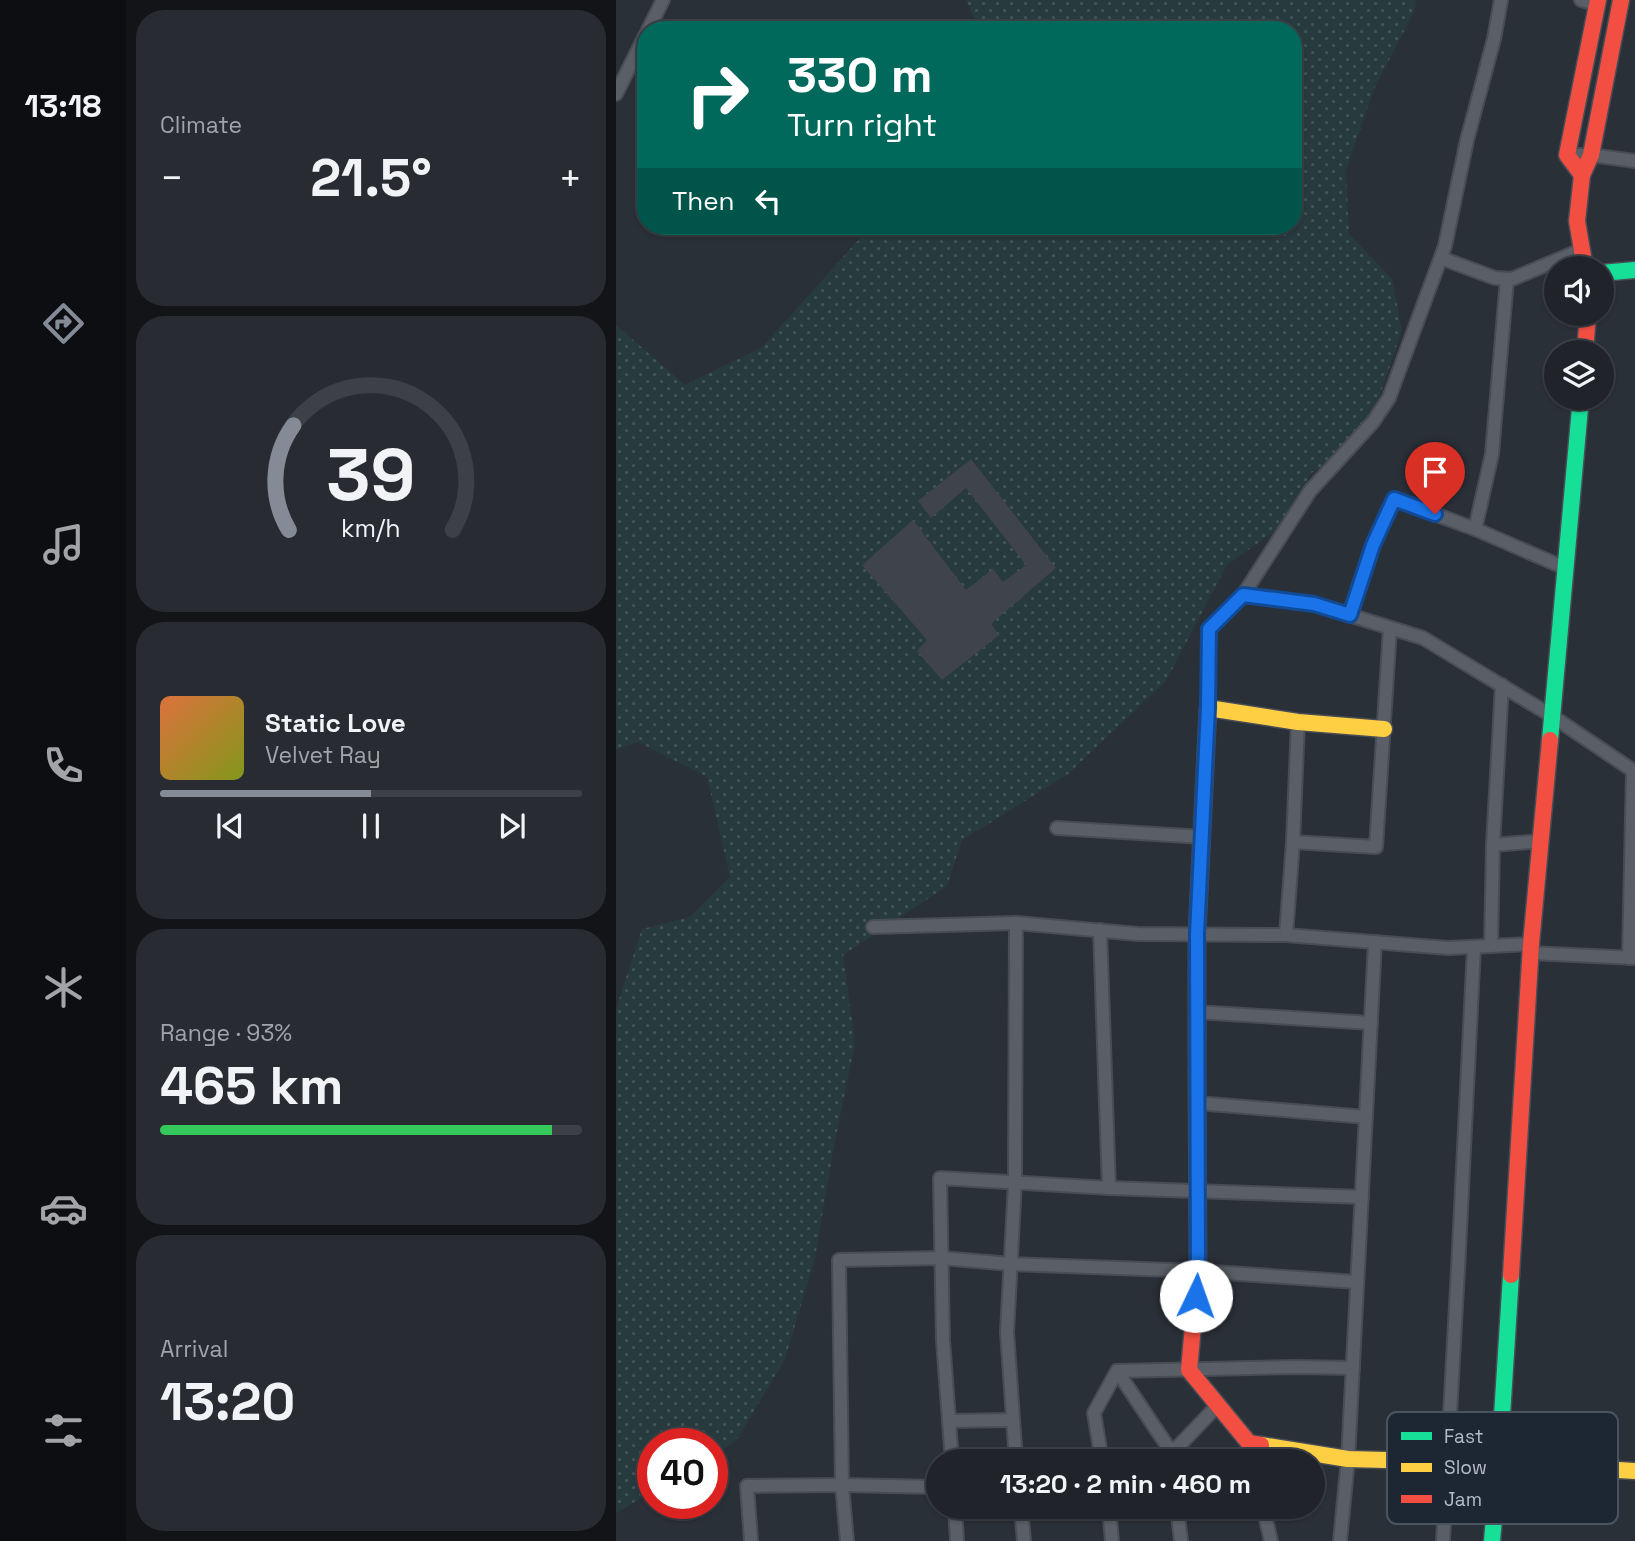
<!DOCTYPE html>
<html lang="en">
<head>
<meta charset="utf-8">
<style>
  body { margin:0; font-family:"Space Grotesk",sans-serif; background:#282c32; color:#f1f3f6; height:100vh; display:flex; flex-direction:column; font-size:26px; white-space:nowrap }
  * { box-sizing:border-box; margin:0 }
  p { font-size:23px; color:#a2a4a8 }
  .icon { flex:none; width:38px; height:38px; fill:none; stroke:currentColor; stroke-width:2; stroke-linecap:round; stroke-linejoin:round }
  .map { position:relative; flex:1; overflow:hidden }
  .drawer { display:flex; flex-direction:column; gap:10px; padding:10px; background:#121417; width:490px }
  .drawer>* { flex:none }
  .top-card { position:absolute; left:21px; top:21px; width:665px; height:214px; border-radius:28px; box-shadow:0 2px 5px #0004,0 0 0 2px #3d4147; background:#00695c; color:#fff; overflow:hidden }
  .tools { position:absolute; left:928px; top:256px; display:grid; gap:14px }
  .tools a { display:grid; place-items:center; width:70px; height:70px; border-radius:50%; background:#20242a; box-shadow:0 2px 5px #0004,0 0 0 2px #3d4147; font-size:35px }
  .speed { position:absolute; left:21px; top:1428px; display:flex; gap:14px; font-size:35px; font-weight:700; text-align:center }
  .speed>* { display:grid; place-content:center; width:91px; height:91px; border-radius:50%; background:#20242a; box-shadow:0 2px 5px #0004,0 0 0 2px #3d4147; line-height:1 }
  .speed .limit { border:10px solid #d22; background:#fff; color:#111 }
  .pin { position:absolute; display:grid; place-items:center; width:60px; height:60px; color:#fff; margin:-72px -30px; border-radius:50% 50% 50% 0; rotate:-45deg; box-shadow:0 0 7px #0007 }
  .pin .icon { rotate:45deg }
  .me { position:absolute; width:77px; margin:-38px; rotate:3deg; stroke-linejoin:round; filter:drop-shadow(0 0 5px #0008) }
  .turn { display:flex; align-items:center; gap:24px; height:147px; padding:0 35px; font-size:32px }
  .turn .icon { width:91px; height:91px; stroke-width:2.5 }
  .turn b { display:block; font-size:49px; line-height:60px }
  .then { display:flex; align-items:center; height:66px; padding:0 35px; background:#0003; gap:14px; font-size:26px }
  .big { font-size:52px; font-weight:700; line-height:1.1 }
  .drawer .tile { flex:1; display:flex; flex-direction:column; justify-content:center; gap:10px; min-width:0; padding:0 24px; border-radius:28px; background:#282c32 }
  .drawer .dial { align-items:center; gap:0 }
  .dial svg { height:182px; overflow:visible; fill:none; stroke:#3d4147; stroke-width:7; stroke-linecap:round; text-anchor:middle }
  .dial text { fill:#f1f3f6; stroke:none }
  .song { display:flex; align-items:center; gap:21px }
  .cover { width:84px; height:84px; border-radius:10px; background:linear-gradient(135deg,hsl(20 70% 55%),hsl(70 70% 35%)) }
  .played { height:7px; border-radius:4px; background:linear-gradient(90deg,#848b96 50%,#3d4147 50%) }
  .keys { display:flex; justify-content:space-around; direction:ltr }
  .heat { display:flex; justify-content:space-between; align-items:center; font-size:38px; direction:ltr }
  .charge { height:10px; border-radius:5px; background:linear-gradient(90deg,#34c759 93%,#3d4147 0) }
  .trip { position:absolute; left:310px; top:1449px; width:399px; height:70px; border-radius:35px; background:#20242a; box-shadow:0 2px 5px #0004,0 0 0 2px #3d4147; font-weight:700; line-height:70px; text-align:center }
  main { display:flex; flex:1; min-height:0 }
  .menu { display:flex; flex-direction:column; width:126px; justify-content:space-around; align-items:center; background:#0d0e11; color:#a2a4a8 }
  .menu .icon { width:49px; height:49px }
  .menu .on { color:#848b96 }
  .menu b { font-size:32px; color:#f1f3f6 }
  .map>svg:first-child { display:block }
  .grass { fill:url(#grass-dots) }
  .building { fill:#3f444c }
  .lines { fill:none; stroke-linecap:round; stroke-linejoin:round }
  .street-casing { stroke:#484c55; stroke-width:16 }
  .fast-casing { stroke:#484c55; stroke-width:19 }
  .slow-casing { stroke:#484c55; stroke-width:19 }
  .jam-casing { stroke:#484c55; stroke-width:19 }
  .street { stroke:#5a5e66; stroke-width:12 }
  .fast { stroke:#16e098; stroke-width:16 }
  .slow { stroke:#ffcf43; stroke-width:16 }
  .jam { stroke:#f24e42; stroke-width:16 }
  .route-casing { stroke:#114b97; stroke-width:18 }
  .route { stroke:#1a73e8; stroke-width:12 }
  .key { fill:#1d2633; stroke:#4a5360; stroke-width:2 }
  .key-label { font-size:19px; fill:#b4bcc9 }
</style>
</head>
<body>
<main>
<nav class="menu">
<b>13:18</b>
<svg class="icon on" aria-label="directions" viewBox="0 0 24 24"><path d="M12 3l9 9-9 9-9-9zM9 14v-3h6M13 9l2 2-2 2"/></svg>
<svg class="icon" aria-label="music" viewBox="0 0 24 24"><path d="M9 18V5l10-2v13"/><circle cx="6" cy="18" r="3"/><circle cx="16" cy="16" r="3"/></svg>
<svg class="icon" aria-label="phone" viewBox="0 0 24 24"><path d="M5 4h4l2 5-3 2q2 4 5 5l2-3 5 2v4C11 20 4 13 5 4z"/></svg>
<svg class="icon" aria-label="climate" viewBox="0 0 24 24"><path d="M12 3v18M4 7l16 10M4 17L20 7"/></svg>
<svg class="icon" aria-label="car" viewBox="0 0 24 24"><path d="M5 17H2v-5l4-1 3-4h7l3 4 3 1v5h-3M9 17h6M6 11h13"/><circle cx="7" cy="17" r="2"/><circle cx="17" cy="17" r="2"/></svg>
<svg class="icon" aria-label="filters" viewBox="0 0 24 24"><path d="M4 7h16M4 17h16"/><circle cx="9" cy="7" r="2"/><circle cx="15" cy="17" r="2"/></svg>
</nav>
<section class="drawer">
<div class="tile"><p>Climate</p>
<div class="heat"><a>−</a><b class="big">21.5°</b><a>+</a></div>
</div>
<div class="tile dial"><svg viewBox="0 0 100 80">
<path d="M14 69A42 42 0 1 1 86 69"/>
<path d="M14 69A42 42 0 0 1 16 23" stroke="#848b96"/>
<text x="50" y="56" font-size="32" font-weight="700">39</text>
<text x="50" y="72" font-size="11">km/h</text>
</svg></div>
<div class="tile">
<div class="song"><i class="cover"></i><div><b>Static Love</b><p>Velvet Ray</p></div></div>
<div class="played"></div>
<div class="keys"><svg class="icon" aria-label="previous" viewBox="0 0 24 24"><path d="M18 5L8 12l10 7zM5 5v14"/></svg><svg class="icon" aria-label="pause" viewBox="0 0 24 24"><path d="M8 5v14M16 5v14"/></svg><svg class="icon" aria-label="next" viewBox="0 0 24 24"><path d="M6 5l10 7-10 7zM19 5v14"/></svg></div>
</div>
<div class="tile"><p>Range · 93%</p><b class="big">465 km</b><div class="charge"></div></div>
<div class="tile"><p>Arrival</p><b class="big">13:20</b></div>
</section>
<div class="map">
<svg width="1019" height="1541" viewBox="0 0 1019 1541">
  <defs>
    <pattern id="grass-dots" width="8" height="8" patternUnits="userSpaceOnUse" patternTransform="scale(1.75)"><rect width="8" height="8" fill="#273a3e"/><path d="M2 2h.1M6 6h.1" fill="none" stroke="#445559" stroke-width="1.8" stroke-linecap="round"/></pattern>
  </defs>
  <rect width="100%" height="100%" fill="#2a3038"/>
  <polygon class="grass" points="350,0 800,0 799,10 758,89 730,171 733,234 776,279 786,330 759,410 726,456 695,473 670,523 611,565 550,681 452,774 346,840 331,886 227,955 239,1043 217,1151 199,1258 169,1359 120,1441 96,1455 96,1444 37,1444 37,1491 0,1513 0,1009 26,929 74,917 114,877 91,777 22,742 0,750 0,325 69,385 145,348 255,226 677,226 677,30 363,30"/>
  <polygon class="building" points="355,459 440,568 375,624 383,635 326,680 301,651 311,640 246,565 297,520 350,590 377,569 387,582 410,565 350,488 315,518 302,501"/>
  <g class="lines">
    <defs>
      <g id="street">
        <polyline points="965,0 981,4"/>
        <polyline points="32,30 47,0"/>
        <polyline points="0,94 30,34"/>
        <polyline points="951,155 975,155 1019,161"/>
        <polyline points="825,258 879,278 896,279 965,250"/>
        <polyline points="859,529 876,454 891,279"/>
        <polyline points="627,595 694,491 757,422 773,398 829,246 851,140 878,39 885,0"/>
        <polyline points="734,615 757,545 778,499 859,529 949,568"/>
        <polyline points="592,708 593,629 627,595 698,604 807,638 936,716 1019,772"/>
        <polyline points="441,828 587,837"/>
        <polyline points="677,842 682,722"/>
        <polyline points="877,845 925,841"/>
        <polyline points="400,923 399,1182 391,1332 400,1461"/>
        <polyline points="257,927 400,923 522,934 670,935 832,948 915,944"/>
        <polyline points="484,930 493,1188"/>
        <polyline points="670,935 677,842 760,847 774,628"/>
        <polyline points="875,946 877,845 886,685"/>
        <polyline points="915,953 1019,958"/>
        <polyline points="1013,958 1017,771"/>
        <polyline points="581,1012 755,1023"/>
        <polyline points="581,1103 750,1117"/>
        <polyline points="501,1371 556,1453"/>
        <polyline points="333,1421 396,1420"/>
        <polyline points="633,1443 637,1461"/>
        <polyline points="336,1461 327,1340 324,1178 493,1188 746,1197"/>
        <polyline points="486,1461 478,1413 501,1371 681,1367 737,1368"/>
        <polyline points="557,1461 556,1453 602,1405"/>
        <polyline points="322,1487 226,1485 223,1260 325,1258 395,1264 582,1271 741,1282"/>
        <polyline points="339,1507 341,1541"/>
        <polyline points="405,1507 408,1541"/>
        <polyline points="493,1507 496,1541"/>
        <polyline points="561,1507 565,1541"/>
        <polyline points="647,1507 655,1541"/>
        <polyline points="135,1541 131,1486 226,1485 231,1541"/>
        <polyline points="724,1541 732,1459 759,942"/>
        <polyline points="827,1541 842,1269 858,947"/>
      </g>
      <g id="fast">
        <polyline points="985,273 1019,270"/>
        <polyline points="934,740 965,397"/>
        <polyline points="876,1541 883,1463 895,1275"/>
      </g>
      <g id="slow">
        <polyline points="581,1070 581,934 592,708 682,722 768,729"/>
        <polyline points="645,1445 732,1459 883,1463 1019,1471"/>
      </g>
      <g id="jam">
        <polyline points="966,175 951,155 982,0"/>
        <polyline points="969,268 961,221 966,175 975,155 1005,0"/>
        <polyline points="969,352 972,313"/>
        <polyline points="581,1070 582,1271 573,1370 633,1443 645,1445"/>
        <polyline points="895,1275 915,944 934,740"/>
      </g>
    </defs>
    <use href="#street" class="street-casing"/>
    <use href="#fast" class="fast-casing"/>
    <use href="#slow" class="slow-casing"/>
    <use href="#jam" class="jam-casing"/>
    <use href="#street" class="street"/>
    <use href="#fast" class="fast"/>
    <use href="#slow" class="slow"/>
    <use href="#jam" class="jam"/>
  </g>
  <g class="lines">
    <defs>
      <polyline id="route" points="580,1296 582,1271 581,934 592,708 593,629 627,595 698,604 734,615 757,545 778,499 819,514"/>
    </defs>
    <use href="#route" class="route-casing"/>
    <use href="#route" class="route"/>
  </g>
  <rect x="771" y="1412" width="231" height="112" rx="10" class="key"/>
  <rect x="785" y="1432" width="31" height="8" fill="#16e098"/>
  <rect x="785" y="1463" width="31" height="9" fill="#ffcf43"/>
  <rect x="785" y="1495" width="31" height="8" fill="#f24e42"/>
  <g class="key-label">
    <text x="828" y="1443">Fast</text>
    <text x="828" y="1474">Slow</text>
    <text x="828" y="1506">Jam</text>
  </g>
</svg>
<div class="tools">
<a><svg class="icon" aria-label="sound" viewBox="0 0 24 24"><path d="M4 9h4l5-4v14l-5-4H4zM17 9q2 3 0 6"/></svg></a>
<a><svg class="icon" aria-label="layers" viewBox="0 0 24 24"><path d="M12 4l9 5-9 5-9-5zM3 14l9 5 9-5"/></svg></a>
</div>
<div class="speed"><div class="limit">40</div></div>
<div class="pin" style="left:819px;top:514px;background:#d93025"><svg class="icon" aria-label="arrive" viewBox="0 0 24 24"><path d="M6 21V4h12l-3 4 3 4H6"/></svg></div>
<svg class="me" style="left:580px;top:1296px" viewBox="-20 -20 40 40"><circle r="19" fill="#fff"/><path d="M0-13L10 11 0 6-10 11z" fill="#1a73e8"/></svg>
<div class="trip">13:20 · 2 min · 460 m</div>
<div class="top-card">
<div class="turn"><svg class="icon" aria-label="right" viewBox="0 0 24 24"><path d="M7 20v-9h11M14 6l5 5-5 5"/></svg><div><b>330 m</b>Turn right</div></div>
<div class="then">Then<svg class="icon" aria-label="left" viewBox="0 0 24 24"><path d="M17 20v-9H6M10 6l-5 5 5 5"/></svg></div>
</div>
</div>
</main>
</body>
</html>
